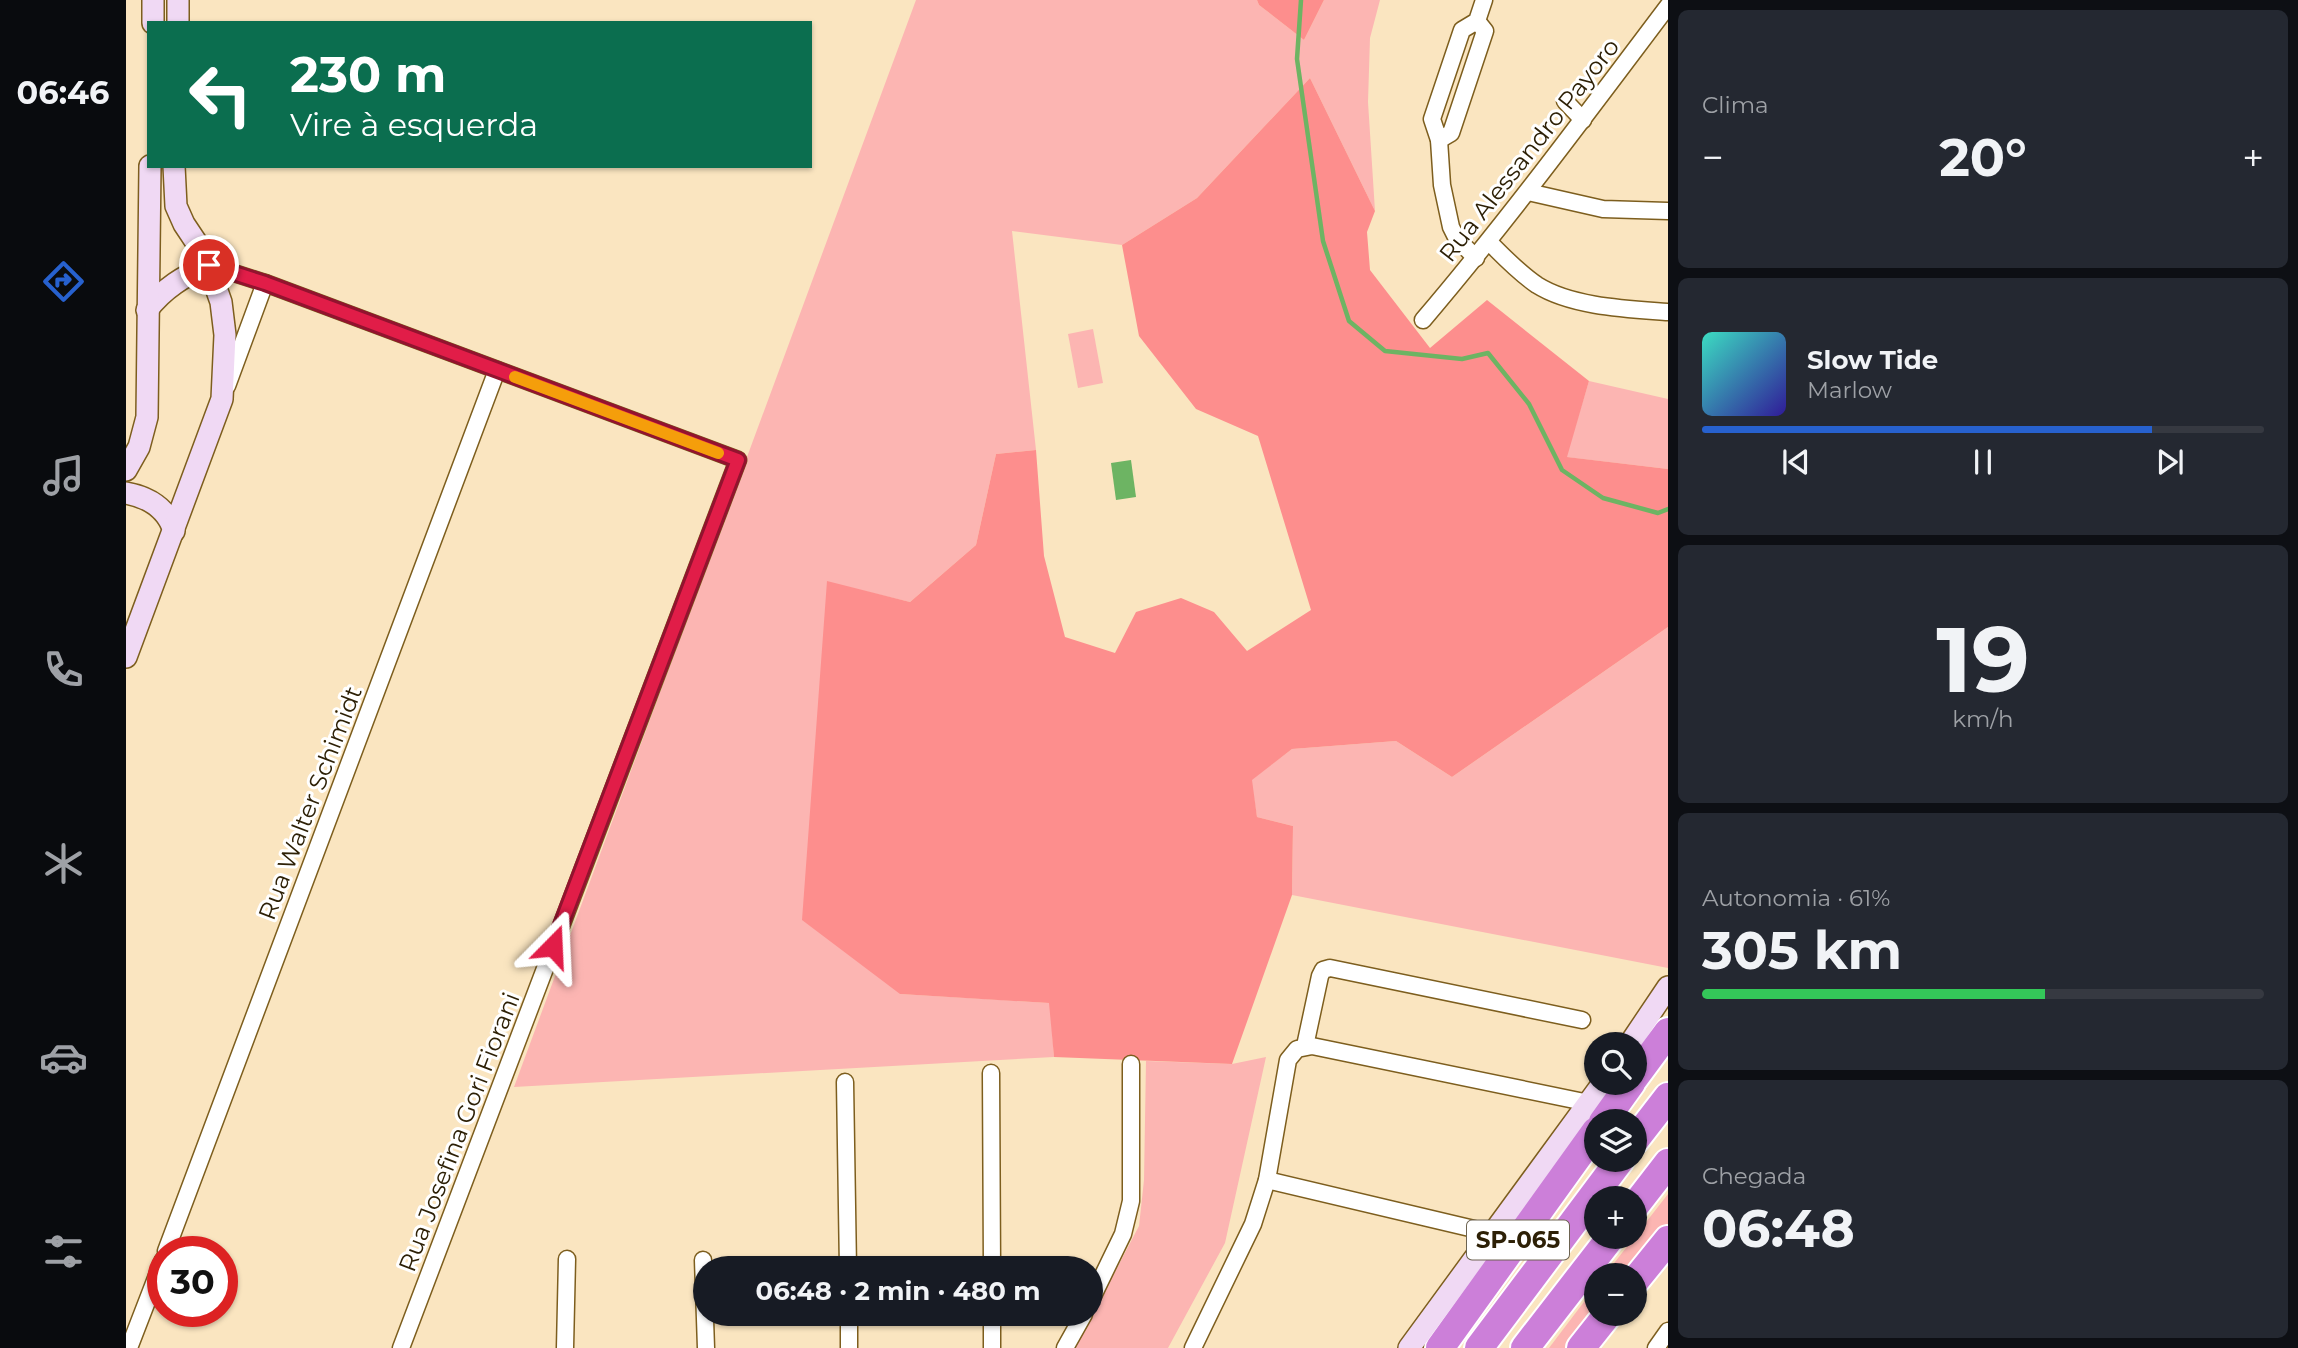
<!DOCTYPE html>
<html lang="pt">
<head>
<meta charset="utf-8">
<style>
  body { margin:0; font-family:Montserrat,sans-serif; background:#242831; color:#f1f3f6; height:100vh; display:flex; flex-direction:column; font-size:26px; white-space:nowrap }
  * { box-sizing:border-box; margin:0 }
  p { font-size:23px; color:#9ea1a6 }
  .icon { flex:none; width:38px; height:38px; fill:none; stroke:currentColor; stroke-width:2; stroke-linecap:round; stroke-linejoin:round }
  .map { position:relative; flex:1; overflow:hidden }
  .panel { display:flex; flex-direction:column; gap:10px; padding:10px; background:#0d0f14; width:630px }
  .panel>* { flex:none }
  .hud { position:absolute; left:21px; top:21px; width:665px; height:147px; border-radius:0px; box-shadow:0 2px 5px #0004; background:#0b6e4f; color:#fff; overflow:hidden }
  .fabs { position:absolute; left:1458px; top:1032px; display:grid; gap:14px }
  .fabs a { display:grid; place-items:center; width:63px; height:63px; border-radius:50%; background:#171b24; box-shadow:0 2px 5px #0004; font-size:35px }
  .speed { position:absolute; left:21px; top:1236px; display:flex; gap:14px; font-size:35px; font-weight:700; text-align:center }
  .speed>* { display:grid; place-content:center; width:91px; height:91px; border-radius:50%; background:#171b24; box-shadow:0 2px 5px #0004; line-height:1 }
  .speed .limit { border:10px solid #d22; background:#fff; color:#111 }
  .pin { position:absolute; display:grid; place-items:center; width:60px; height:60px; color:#fff; margin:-30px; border:4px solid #fff; border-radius:50%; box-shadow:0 2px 7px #0007 }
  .me { position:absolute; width:77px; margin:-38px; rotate:21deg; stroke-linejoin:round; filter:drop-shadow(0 0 5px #0008) }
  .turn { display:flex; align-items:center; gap:24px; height:147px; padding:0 28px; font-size:32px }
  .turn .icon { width:91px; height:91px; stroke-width:2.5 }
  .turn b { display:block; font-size:49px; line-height:60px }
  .big { font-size:52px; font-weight:700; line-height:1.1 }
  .panel .card { flex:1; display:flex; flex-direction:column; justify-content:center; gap:10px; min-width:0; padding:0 24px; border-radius:10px; background:#242831 }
  .panel .dial { align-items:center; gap:0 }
  .dial b { font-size:91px; line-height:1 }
  .song { display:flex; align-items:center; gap:21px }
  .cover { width:84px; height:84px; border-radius:10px; background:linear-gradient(135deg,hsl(170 70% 55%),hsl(250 70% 35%)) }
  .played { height:7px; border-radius:4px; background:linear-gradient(90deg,#2761ce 80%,#363941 80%) }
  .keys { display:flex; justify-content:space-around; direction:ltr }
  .heat { display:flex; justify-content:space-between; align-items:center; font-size:38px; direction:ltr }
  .charge { height:10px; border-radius:5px; background:linear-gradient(90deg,#34c759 61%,#363941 0) }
  .trip { position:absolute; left:567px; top:1256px; width:410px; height:70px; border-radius:35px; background:#171b24; box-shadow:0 2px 5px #0004; font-weight:700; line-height:70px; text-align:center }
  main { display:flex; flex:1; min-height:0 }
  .dock { display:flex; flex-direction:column; width:126px; justify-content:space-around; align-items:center; background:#090b0e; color:#9ea1a6 }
  .dock .icon { width:49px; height:49px }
  .dock .on { color:#2761ce }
  .dock b { font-size:32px; color:#f1f3f6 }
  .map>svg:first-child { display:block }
  .green { fill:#fcb5b2 }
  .forest { fill:#fd8e8d }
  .water { fill:#6db463 }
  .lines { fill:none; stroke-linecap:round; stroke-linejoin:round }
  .stream { stroke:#6db463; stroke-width:4.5 }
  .street-casing { stroke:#7d5e1e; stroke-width:19 }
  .secondary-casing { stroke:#7d5e1e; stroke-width:24 }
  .highway-casing { stroke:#fff; stroke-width:32 }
  .street { stroke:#fff; stroke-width:16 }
  .secondary { stroke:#f0d9f4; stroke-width:21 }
  .highway { stroke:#cc7fd9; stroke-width:28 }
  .route-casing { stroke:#92132f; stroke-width:18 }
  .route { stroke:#e11d48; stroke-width:12 }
  .slow { stroke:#f59e0b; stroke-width:12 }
  .labels { text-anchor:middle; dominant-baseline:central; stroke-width:6; stroke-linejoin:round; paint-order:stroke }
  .shield { fill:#fff; stroke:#6c6351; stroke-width:2 }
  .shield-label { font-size:23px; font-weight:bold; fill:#2d2006 }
  .street-label { font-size:24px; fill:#2d2006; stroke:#fff }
</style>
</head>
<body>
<main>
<nav class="dock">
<b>06:46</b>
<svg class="icon on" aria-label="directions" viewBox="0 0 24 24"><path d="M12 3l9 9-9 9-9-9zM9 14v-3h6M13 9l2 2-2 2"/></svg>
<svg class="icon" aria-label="music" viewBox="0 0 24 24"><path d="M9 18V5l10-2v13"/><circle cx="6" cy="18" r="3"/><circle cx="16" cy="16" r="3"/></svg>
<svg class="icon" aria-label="phone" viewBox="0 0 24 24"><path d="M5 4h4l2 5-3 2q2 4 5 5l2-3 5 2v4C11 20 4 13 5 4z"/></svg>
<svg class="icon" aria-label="climate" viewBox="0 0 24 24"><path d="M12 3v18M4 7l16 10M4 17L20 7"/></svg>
<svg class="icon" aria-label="car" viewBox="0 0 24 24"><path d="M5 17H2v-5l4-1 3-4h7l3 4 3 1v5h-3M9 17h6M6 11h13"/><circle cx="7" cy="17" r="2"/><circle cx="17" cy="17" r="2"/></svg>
<svg class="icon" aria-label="filters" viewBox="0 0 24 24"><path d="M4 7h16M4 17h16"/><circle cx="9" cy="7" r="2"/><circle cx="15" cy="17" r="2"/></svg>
</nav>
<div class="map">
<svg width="1542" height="1348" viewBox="0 0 1542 1348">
  <rect width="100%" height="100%" fill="#fae5c0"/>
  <g class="green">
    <polygon points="790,0 1131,0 1133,5 1178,40 1198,0 1254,0 1244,38 1242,102 1249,211 1184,78 1071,198 996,245 886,231 910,450 870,454 850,545 784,602 701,582 774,994 924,1003 928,1057 388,1087"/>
    <polygon points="967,329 977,383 952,388 942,334"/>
    <polygon points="1463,381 1542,399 1542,469 1440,457"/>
    <polygon points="1542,627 1542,968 1166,895 1167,826 1131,817 1125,780 1166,749 1270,741 1326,777"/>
    <polygon points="1140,1057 1099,1243 1042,1348 949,1348 1013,1226 1018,1180 1020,1061 1106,1064"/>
    <polygon points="1542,1194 1542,1227 1502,1276 1478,1276"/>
    <polygon points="1470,1286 1470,1314 1442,1348 1423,1348"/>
  </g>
  <g class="forest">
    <polygon points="1131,0 1198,0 1178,40 1133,5"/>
    <polygon points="1184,78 1249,211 1241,232 1244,270 1304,348 1361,300 1463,381 1441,457 1542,469 1542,627 1326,777 1270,741 1166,749 1126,780 1131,817 1167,826 1166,895 1106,1064 928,1057 923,1003 774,994 676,920 701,581 784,602 850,545 870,454 910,450 918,556 939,637 989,653 1010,612 1055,598 1088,612 1121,651 1185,610 1132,436 1070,409 1013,336 996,245 1071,198"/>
  </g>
  <polygon class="water" points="1005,460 1010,497 990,500 985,463"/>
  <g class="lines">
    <polyline class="stream" points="1175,0 1171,59 1197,241 1223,321 1259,351 1336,359 1362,353 1403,404 1436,470 1477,498 1532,513 1542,509"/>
    <defs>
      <g id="street">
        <polyline points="1439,101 1457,120"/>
        <polyline points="1313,140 1325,133 1359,31 1351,21"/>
        <polyline points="1402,192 1477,209 1542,211"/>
        <path d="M1363,242C1378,257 1393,273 1411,285C1446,307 1502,309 1542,312"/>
        <polyline points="1350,258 1331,239 1325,227 1316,185 1313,140 1306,119 1336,30 1351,21 1358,0"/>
        <polyline points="83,265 139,283 612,460 275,1348"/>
        <path d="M1297,320C1383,219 1462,112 1542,6"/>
        <polyline points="101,386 139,283"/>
        <polyline points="1179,1046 1194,976 1197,970 1204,968 1456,1020"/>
        <polyline points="865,1073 866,1269"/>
        <polyline points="719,1082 722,1269"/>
        <polyline points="1141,1180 1365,1233"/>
        <polyline points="40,1251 371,370"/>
        <polyline points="577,1260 580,1348"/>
        <polyline points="964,1302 997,1234 1005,1201 1005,1064"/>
        <polyline points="723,1314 723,1348"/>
        <polyline points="866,1314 866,1348"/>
        <polyline points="3,1348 37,1260"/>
        <polyline points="439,1348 441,1259"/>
        <polyline points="939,1348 958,1314"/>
        <polyline points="1067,1348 1127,1224 1141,1180 1162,1060 1171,1049 1186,1046 1463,1103"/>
        <polyline points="1530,1348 1542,1331"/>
      </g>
      <g id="secondary">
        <polyline points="27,23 27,0"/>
        <polyline points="52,23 52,0"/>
        <path d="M21,310C38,288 58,276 83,265"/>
        <polyline points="0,470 13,447 21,417 24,166"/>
        <path d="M0,493C22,497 41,508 48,531"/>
        <polyline points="0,657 96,399 99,335 95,302 78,254 58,224 50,206 48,166"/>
        <polyline points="1503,1045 1542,987"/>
        <polyline points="1283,1348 1477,1083"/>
      </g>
      <g id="highway">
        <polyline points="1508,1078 1542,1032"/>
        <polyline points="1477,1122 1505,1083"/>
        <polyline points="1508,1141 1542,1097"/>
        <polyline points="1508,1207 1542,1163"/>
        <polyline points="1508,1282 1542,1240"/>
        <polyline points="1314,1348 1470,1131"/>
        <polyline points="1353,1348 1494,1160"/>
        <polyline points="1399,1348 1485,1237"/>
        <polyline points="1455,1348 1482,1314"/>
      </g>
    </defs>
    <use href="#street" class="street-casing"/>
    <use href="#secondary" class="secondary-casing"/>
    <use href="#highway" class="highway-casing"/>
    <use href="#street" class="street"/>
    <use href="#secondary" class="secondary"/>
    <use href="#highway" class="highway"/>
  </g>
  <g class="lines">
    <defs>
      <polyline id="route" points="83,265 139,283 612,460 427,946"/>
    </defs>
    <use href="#route" class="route-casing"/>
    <use href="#route" class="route"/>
    <polyline class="slow" points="389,377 592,453"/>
  </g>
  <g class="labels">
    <rect class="shield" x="1341" y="1220.5" width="102" height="39" rx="5"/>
    <g class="shield-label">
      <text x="1392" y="1240">SP-065</text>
    </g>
    <g class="street-label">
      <text transform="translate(1403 150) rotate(-52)">Rua Alessandro Payoro</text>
      <text transform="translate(184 803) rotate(-69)">Rua Walter Schimidt</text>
      <text transform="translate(333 1132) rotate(-69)">Rua Josefina Gori Fiorani</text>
    </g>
  </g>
</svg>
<div class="fabs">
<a><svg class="icon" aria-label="search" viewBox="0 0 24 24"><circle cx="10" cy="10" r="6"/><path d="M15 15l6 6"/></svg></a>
<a><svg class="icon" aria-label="layers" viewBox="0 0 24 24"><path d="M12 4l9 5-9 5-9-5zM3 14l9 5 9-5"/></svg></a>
<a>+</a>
<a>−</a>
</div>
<div class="speed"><div class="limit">30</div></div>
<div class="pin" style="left:83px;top:265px;background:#d93025"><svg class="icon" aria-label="arrive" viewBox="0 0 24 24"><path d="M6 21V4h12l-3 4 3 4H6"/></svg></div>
<svg class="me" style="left:427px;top:946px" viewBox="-20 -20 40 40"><path d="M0-17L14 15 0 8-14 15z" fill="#e11d48" stroke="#fff" stroke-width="4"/></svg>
<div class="trip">06:48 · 2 min · 480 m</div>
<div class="hud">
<div class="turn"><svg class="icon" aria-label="left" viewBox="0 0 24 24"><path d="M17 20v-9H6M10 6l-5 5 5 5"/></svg><div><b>230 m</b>Vire à esquerda</div></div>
</div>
</div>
<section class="panel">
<div class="card"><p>Clima</p>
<div class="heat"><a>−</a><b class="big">20°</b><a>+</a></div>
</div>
<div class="card">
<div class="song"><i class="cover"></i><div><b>Slow Tide</b><p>Marlow</p></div></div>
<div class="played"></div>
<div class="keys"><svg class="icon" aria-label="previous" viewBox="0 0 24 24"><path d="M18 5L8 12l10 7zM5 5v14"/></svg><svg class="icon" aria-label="pause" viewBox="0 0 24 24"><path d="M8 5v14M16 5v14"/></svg><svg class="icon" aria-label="next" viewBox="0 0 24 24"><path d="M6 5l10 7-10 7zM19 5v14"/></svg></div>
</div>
<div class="card dial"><b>19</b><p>km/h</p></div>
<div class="card"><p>Autonomia · 61%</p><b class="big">305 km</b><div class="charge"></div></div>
<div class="card"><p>Chegada</p><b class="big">06:48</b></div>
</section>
</main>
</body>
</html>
